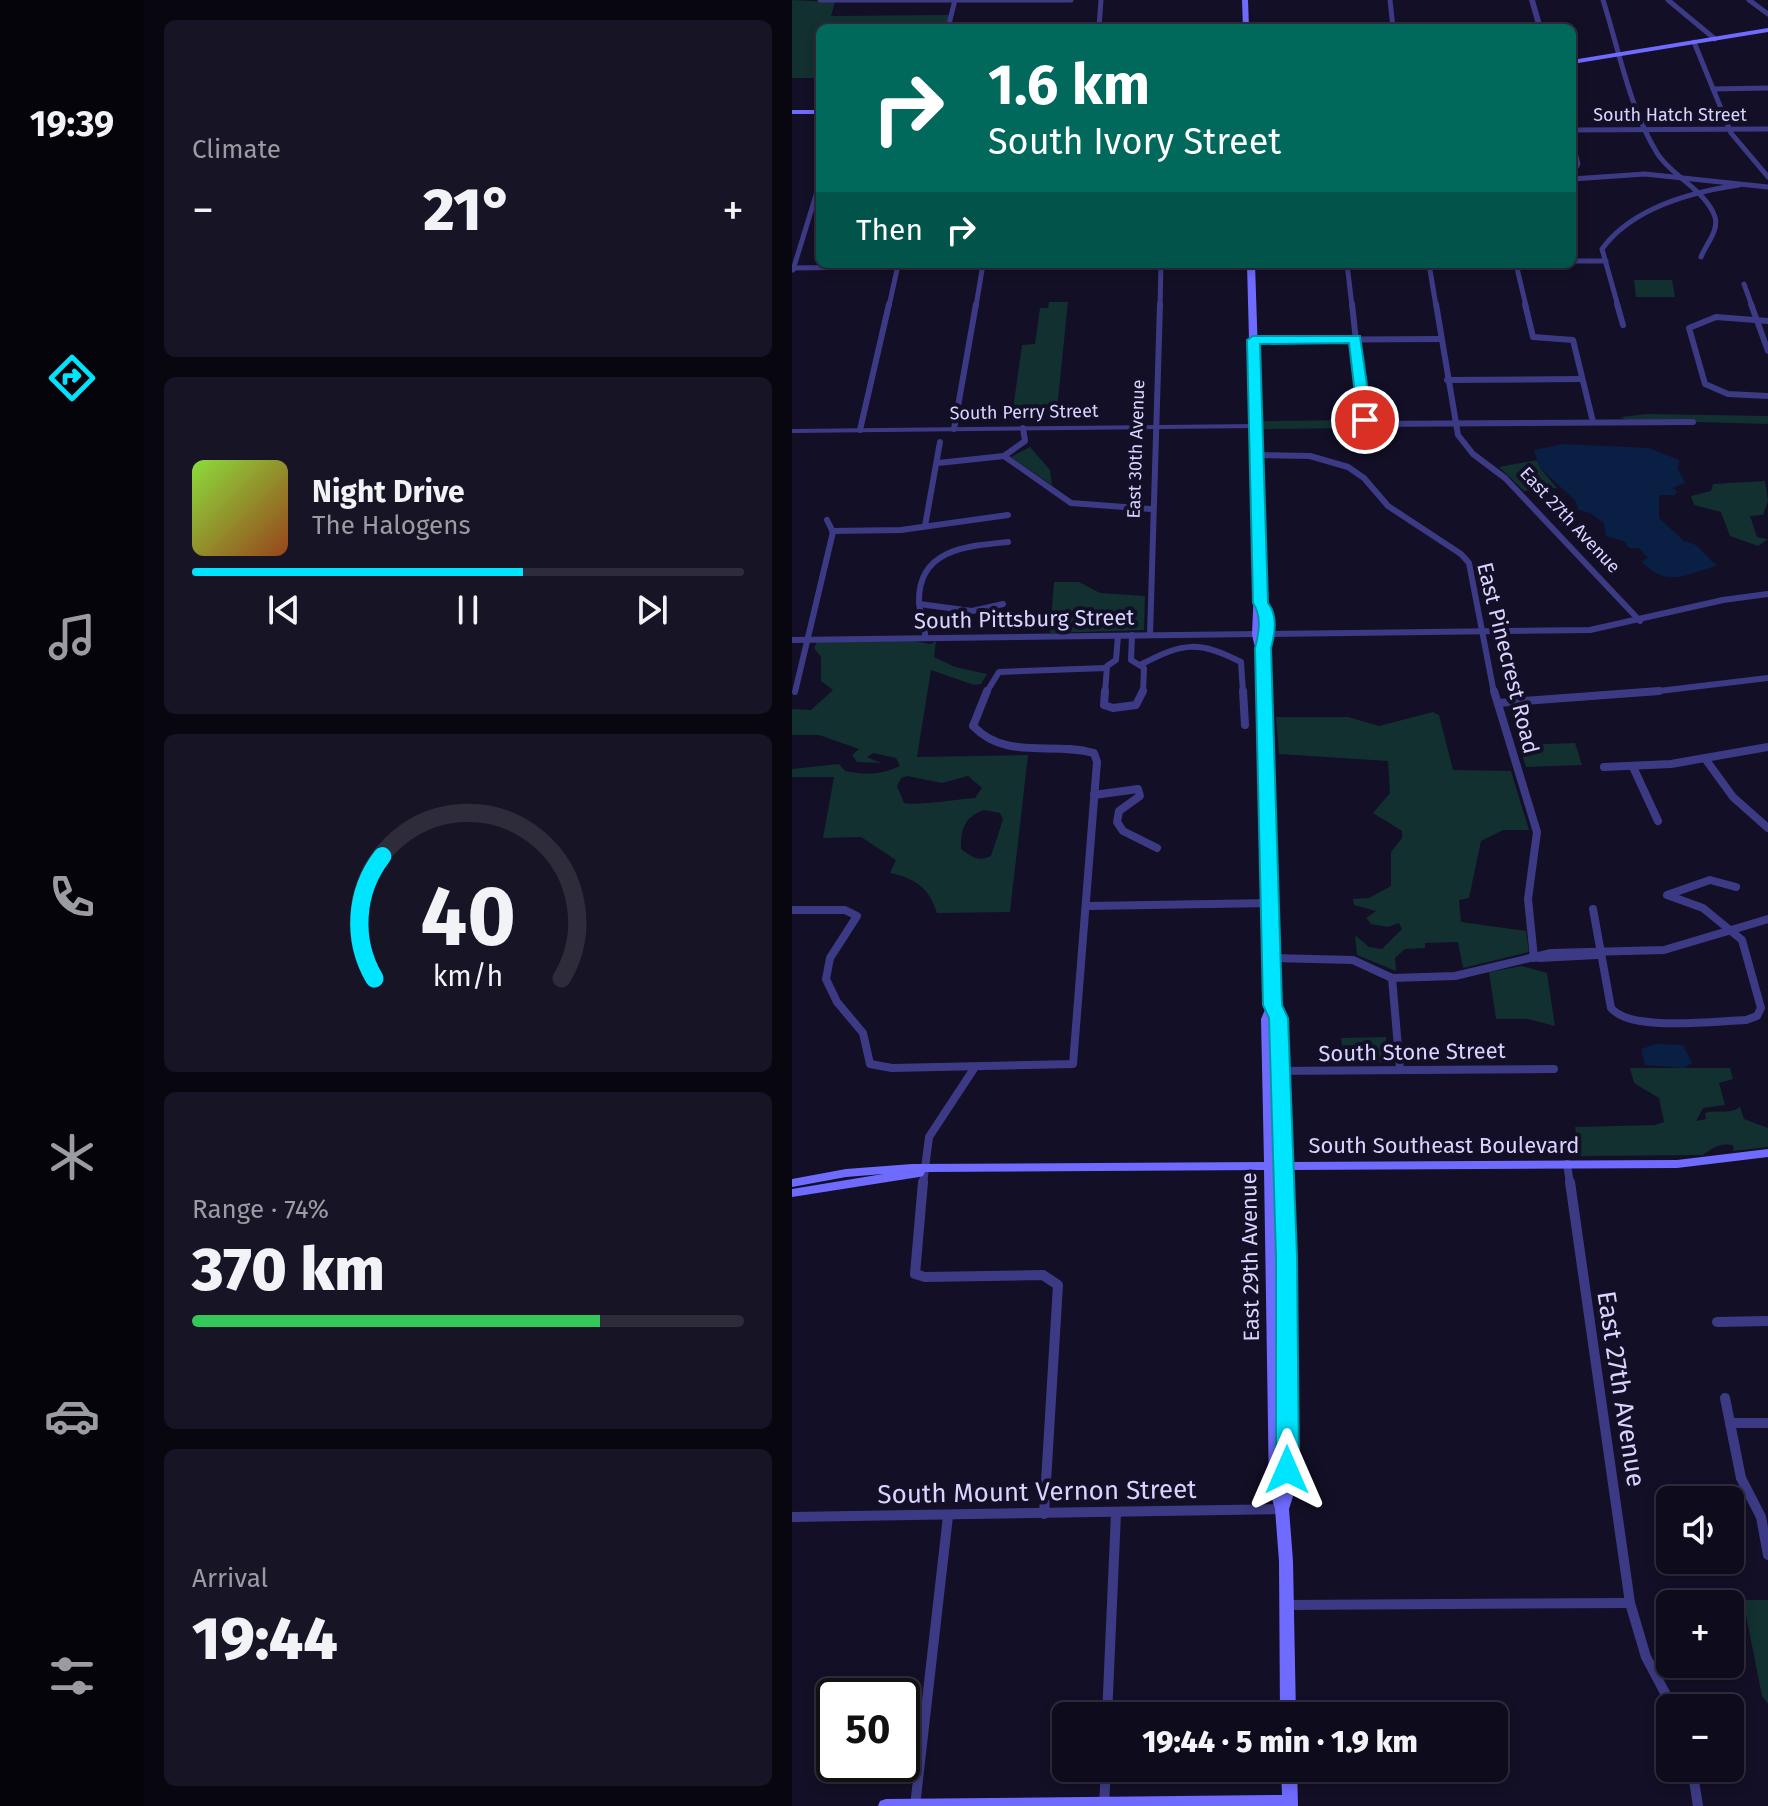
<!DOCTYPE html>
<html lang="en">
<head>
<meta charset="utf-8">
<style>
  body { margin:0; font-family:"Fira Sans",sans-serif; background:#171425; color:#f1f3f6; height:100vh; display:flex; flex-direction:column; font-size:30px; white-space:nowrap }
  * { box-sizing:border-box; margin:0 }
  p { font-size:26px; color:#9b9ba3 }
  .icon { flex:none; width:44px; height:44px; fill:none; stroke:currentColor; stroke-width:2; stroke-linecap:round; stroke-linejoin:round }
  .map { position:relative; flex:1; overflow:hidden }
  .side { display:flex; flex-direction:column; gap:20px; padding:20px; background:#08060f; width:648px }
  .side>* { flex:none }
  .top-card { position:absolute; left:24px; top:24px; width:760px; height:244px; border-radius:12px; box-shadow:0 4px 12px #0003,0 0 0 2px #2e2b3b; background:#00695c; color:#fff; overflow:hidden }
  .buttons { position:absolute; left:864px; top:1486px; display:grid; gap:16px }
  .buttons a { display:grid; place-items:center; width:88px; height:88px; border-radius:12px; background:#0e0b1c; box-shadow:0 4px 12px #0003,0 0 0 2px #2e2b3b; font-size:40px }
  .speed { position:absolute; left:24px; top:1678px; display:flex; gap:16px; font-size:40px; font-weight:700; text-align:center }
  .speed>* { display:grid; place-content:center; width:104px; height:104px; border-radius:50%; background:#0e0b1c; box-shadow:0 4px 12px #0003,0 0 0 2px #2e2b3b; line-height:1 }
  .speed .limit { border:4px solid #111; border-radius:12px; background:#fff; color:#111 }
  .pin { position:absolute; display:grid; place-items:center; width:68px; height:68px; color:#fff; margin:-34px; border:4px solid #fff; border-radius:50%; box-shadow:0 2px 8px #0007 }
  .me { position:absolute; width:88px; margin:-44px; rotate:0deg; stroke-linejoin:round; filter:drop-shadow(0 0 6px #0008) }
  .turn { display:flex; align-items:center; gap:28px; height:168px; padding:0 40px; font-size:36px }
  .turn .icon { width:104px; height:104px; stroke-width:2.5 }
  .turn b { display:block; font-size:56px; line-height:68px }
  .then { display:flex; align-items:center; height:76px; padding:0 40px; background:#0003; gap:16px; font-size:30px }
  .big { font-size:60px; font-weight:800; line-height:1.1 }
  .side .card { flex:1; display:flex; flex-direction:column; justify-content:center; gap:12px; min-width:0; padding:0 28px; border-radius:12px; background:#171425 }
  .side .dial { align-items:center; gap:0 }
  .dial svg { height:208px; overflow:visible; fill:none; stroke:#2e2b3b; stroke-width:7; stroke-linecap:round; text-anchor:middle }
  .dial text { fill:#f1f3f6; stroke:none }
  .song { display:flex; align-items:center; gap:24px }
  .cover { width:96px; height:96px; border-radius:12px; background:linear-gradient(135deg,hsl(90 70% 55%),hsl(20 70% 35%)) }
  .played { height:8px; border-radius:4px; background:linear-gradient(90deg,#00e5ff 60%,#2e2b3b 60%) }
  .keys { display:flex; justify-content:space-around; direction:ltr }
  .heat { display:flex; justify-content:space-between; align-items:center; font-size:44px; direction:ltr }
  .charge { height:12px; border-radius:6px; background:linear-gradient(90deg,#34c759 74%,#2e2b3b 0) }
  .trip { position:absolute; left:260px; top:1702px; width:456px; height:80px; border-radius:12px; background:#0e0b1c; box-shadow:0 4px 12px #0003,0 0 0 2px #2e2b3b; font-weight:800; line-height:80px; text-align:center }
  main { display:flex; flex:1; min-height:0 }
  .tab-bar { display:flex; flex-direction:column; width:144px; justify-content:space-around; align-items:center; background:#06040b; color:#9b9ba3 }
  .tab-bar .icon { width:56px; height:56px }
  .tab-bar .selected { color:#00e5ff }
  .tab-bar b { font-size:36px; color:#f1f3f6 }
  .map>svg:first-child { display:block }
  .green { fill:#12302f; fill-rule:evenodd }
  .water { fill:#0a1f44 }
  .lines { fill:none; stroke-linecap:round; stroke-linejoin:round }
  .minor-far3 { stroke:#3d3a85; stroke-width:5 }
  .minor-far2 { stroke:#3d3a85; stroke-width:6 }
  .minor-far1 { stroke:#3d3a85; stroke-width:8 }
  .minor { stroke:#3d3a85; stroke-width:10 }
  .tertiary { fill:#3d3a85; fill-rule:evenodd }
  .secondary { fill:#6f6bff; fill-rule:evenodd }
  .route { fill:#00e5ff; stroke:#0095a6; stroke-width:2 }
  .labels { text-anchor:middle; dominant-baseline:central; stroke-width:8; stroke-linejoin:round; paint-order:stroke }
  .far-street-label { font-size:18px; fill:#d9d4ff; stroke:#130f26 }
  .street-label { font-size:22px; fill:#d9d4ff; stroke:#130f26 }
  .near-street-label { font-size:26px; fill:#d9d4ff; stroke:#130f26 }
</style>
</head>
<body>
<main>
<nav class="tab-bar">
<b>19:39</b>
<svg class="icon selected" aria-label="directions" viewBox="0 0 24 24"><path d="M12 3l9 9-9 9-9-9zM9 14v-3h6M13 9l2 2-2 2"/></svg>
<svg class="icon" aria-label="music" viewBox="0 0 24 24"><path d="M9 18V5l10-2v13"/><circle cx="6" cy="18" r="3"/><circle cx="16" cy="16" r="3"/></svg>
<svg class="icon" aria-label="phone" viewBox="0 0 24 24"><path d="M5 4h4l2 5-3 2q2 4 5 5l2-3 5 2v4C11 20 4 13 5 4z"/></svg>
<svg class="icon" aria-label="climate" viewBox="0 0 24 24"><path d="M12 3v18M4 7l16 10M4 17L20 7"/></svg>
<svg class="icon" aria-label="car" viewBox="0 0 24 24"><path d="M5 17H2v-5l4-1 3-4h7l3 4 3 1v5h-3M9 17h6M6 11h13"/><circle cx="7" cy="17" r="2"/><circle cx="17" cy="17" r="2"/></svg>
<svg class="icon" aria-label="filters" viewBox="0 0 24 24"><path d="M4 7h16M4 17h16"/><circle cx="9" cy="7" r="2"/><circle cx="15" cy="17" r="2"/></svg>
</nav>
<section class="side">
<div class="card"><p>Climate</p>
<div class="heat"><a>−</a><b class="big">21°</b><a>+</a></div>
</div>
<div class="card">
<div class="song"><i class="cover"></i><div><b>Night Drive</b><p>The Halogens</p></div></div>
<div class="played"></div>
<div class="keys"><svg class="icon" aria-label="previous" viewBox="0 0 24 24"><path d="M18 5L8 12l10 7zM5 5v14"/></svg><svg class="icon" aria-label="pause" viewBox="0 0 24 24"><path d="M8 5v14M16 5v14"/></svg><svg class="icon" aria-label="next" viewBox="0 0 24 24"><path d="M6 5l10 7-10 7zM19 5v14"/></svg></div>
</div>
<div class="card dial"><svg viewBox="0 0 100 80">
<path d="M14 69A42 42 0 1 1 86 69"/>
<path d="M14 69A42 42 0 0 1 17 22" stroke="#00e5ff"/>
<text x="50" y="56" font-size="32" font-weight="700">40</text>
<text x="50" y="72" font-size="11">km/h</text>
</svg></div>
<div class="card"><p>Range · 74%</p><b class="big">370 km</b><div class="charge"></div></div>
<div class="card"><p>Arrival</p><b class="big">19:44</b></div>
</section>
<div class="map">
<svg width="976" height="1806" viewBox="0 0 976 1806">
  <rect width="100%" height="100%" fill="#130f26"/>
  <g class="green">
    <polygon points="0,0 43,2 39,16 157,15 153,28 28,28 28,78 0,78"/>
    <polygon points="842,280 880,280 883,297 844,297"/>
    <polygon points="257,302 276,302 265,409 221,409 230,345 243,344 248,308 256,308"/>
    <polygon points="856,414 976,416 976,424 834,420 829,417"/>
    <polygon points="566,420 567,428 471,429 470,421"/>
    <polygon points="238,447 258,470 260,485 219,457"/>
    <polygon points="745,460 748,468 765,488 732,491 707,467"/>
    <polygon points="973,481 976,501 971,515 958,516 965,537 976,539 966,546 938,536 929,512 902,505 899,496 919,491 921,484"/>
    <polygon points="262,582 287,582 308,593 353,596 352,630 258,633"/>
    <path d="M121,641L139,644L144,641L142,657L163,667L195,674L189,684L182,685L139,670L125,757L236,755L218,912L145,913C137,887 122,878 98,873L104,860L69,837L31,838L42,777H0V769L47,764L53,771C74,775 89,775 108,766L104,758L81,753L75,757L89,763L65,762L60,755L67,749L27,735H0V709L19,710L41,690L29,681V657L22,648L25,642ZM115,776L150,783L176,776L190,788L183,798C165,799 126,806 112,803L105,786L109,778ZM192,810L208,813L211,819L199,856C187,862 180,857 169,849C169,829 172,817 192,810Z"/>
    <polygon points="641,712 647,715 661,770 719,771 737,830 711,830 689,841 677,898 667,900 669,922 734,931 737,952 671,968 666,942 633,943 633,948 613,949 603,958 604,971 565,955 563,935 577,947 590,949 610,929 607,923 596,927 579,924 574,918 584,911 562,905 561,899 577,898 599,886 599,852 610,838 610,831 581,813 598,793 596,761 487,754 484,717 556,717 587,726"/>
    <polygon points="783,743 790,765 734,767 727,745"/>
    <polygon points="730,966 755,973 763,1026 736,1019 704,1019 697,972"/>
    <polygon points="594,1037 595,1062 552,1063 549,1038"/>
    <path d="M838,1068H938L941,1079L927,1083L933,1105L911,1108L904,1121L914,1119L913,1113C925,1109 937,1115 948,1107L952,1119L976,1128V1147L941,1151L942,1146C929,1142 922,1147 911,1155L788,1156L783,1127L863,1125L872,1122L867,1098L842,1083Z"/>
    <polygon points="951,1600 976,1600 976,1704 970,1696"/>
  </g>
  <g class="water">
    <path d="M771,444L857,448L887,460L886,469L893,483L880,488L885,491L883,495H867V518L892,541L904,545L925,566C892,574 876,589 849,561L856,558L847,548H837L832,541L814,536L812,523L798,513L786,510L784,501L748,468L742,450Z"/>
    <polygon points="864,1044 891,1045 900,1063 892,1068 853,1065 849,1049"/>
  </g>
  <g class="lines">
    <g class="minor-far3">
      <polyline points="28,0 279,0"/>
      <polyline points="598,0 601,28"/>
      <path d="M811,0C827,50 837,107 865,153C879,176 914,190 923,217C927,231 914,244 909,257"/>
      <polyline points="876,0 923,39"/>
      <polyline points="957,0 976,14"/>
      <polyline points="307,27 309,0"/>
      <polyline points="156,28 163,0"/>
      <polyline points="220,28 748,25"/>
      <polyline points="902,42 939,133 976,177"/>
      <polyline points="921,89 976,88"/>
      <polyline points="780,130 976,129"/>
      <polyline points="780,142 786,164 780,173"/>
      <polyline points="780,179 853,174 976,187"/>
      <polyline points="780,261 814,261"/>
      <polyline points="555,264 560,306"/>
      <polyline points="637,264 644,306"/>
      <polyline points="724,264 734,306"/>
      <polyline points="0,268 316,264"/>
      <polyline points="1,270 28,182"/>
      <polyline points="952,284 960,306"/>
      <polyline points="97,306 106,265"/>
      <polyline points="184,306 191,264"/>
      <polyline points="368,306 369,264"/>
      <path d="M826,306L810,249C840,208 899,192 947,185"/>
    </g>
    <g class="minor-far2">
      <polyline points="560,304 573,424 901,422"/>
      <polyline points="644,304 666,435 681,454 713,478 848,621"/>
      <polyline points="733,304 741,337 781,340 801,422"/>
      <polyline points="825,304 831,325"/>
      <polyline points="959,304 976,351"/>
      <polyline points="976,321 924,317 897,328 913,384 936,394 976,396"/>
      <polyline points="461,340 649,339"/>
      <polyline points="655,380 790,379"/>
      <polyline points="162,429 184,304"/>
      <polyline points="68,430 97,304"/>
      <polyline points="465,455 518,456 556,467 572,478 596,506 669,554 677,563 702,693"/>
      <polyline points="212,456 279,503 359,509"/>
      <polyline points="146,463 212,456 233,441 231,428"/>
      <polyline points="133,526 148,442"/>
      <polyline points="40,531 109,530 216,515"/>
      <polyline points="127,604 180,611 211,604"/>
      <polyline points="475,634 798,630 931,600 976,594"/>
      <polyline points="340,635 339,660 352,668 351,693"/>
      <polyline points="358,635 368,304"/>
      <path d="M133,638C134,624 127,614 127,600C127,549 175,546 216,542"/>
      <polyline points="0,640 465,634"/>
      <path d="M350,664C392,642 407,641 449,662L451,693"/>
      <polyline points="3,692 41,532 35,520"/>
      <polyline points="194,693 207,672 314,668"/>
      <polyline points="313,693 315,666 324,660 326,636"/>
      <polyline points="850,693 976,678"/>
    </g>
    <g class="minor-far1">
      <polyline points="313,691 312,705 321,708 344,705 351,691"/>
      <polyline points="451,691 453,725"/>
      <polyline points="702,691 745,832 736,899 742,958"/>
      <polyline points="706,703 867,691"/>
      <polyline points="914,760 941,797 976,828"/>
      <polyline points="812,767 879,764 976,747"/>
      <polyline points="841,767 866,821"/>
      <polyline points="302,795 346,789 348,796 327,811 325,822 331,831 365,848"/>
      <polyline points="295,906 479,903"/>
      <path d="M801,909L819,1008C839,1032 922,1021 954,1020L965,1016L969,1008L950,940L911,908L875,895L918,880L944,887"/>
      <path d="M0,910H53L65,916L38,958L34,979L45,1002L71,1033L78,1064L100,1068L281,1064L305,762L302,753C259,741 215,761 181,726L195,691"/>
      <polyline points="480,958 561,960 600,978 663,976 759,953 872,950 976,919"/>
      <polyline points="747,958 805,955"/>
      <polyline points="600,978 608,1070"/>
      <polyline points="477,1071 762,1069"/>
      <polyline points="775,1164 778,1184"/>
      <polyline points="131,1184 137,1137 183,1067"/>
    </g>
    <g class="minor">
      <polyline points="131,1182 123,1274 133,1277 251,1275 266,1285 252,1514"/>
      <polyline points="778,1182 838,1603 854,1657 881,1708"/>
      <polyline points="925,1322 976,1321"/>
      <polyline points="933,1398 949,1478 969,1517 976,1555"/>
      <polyline points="938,1423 976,1423"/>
      <polyline points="0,1517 490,1509"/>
      <polyline points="494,1605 838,1603"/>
      <polyline points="315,1716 324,1513"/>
      <polyline points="900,1768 906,1806"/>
      <polyline points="312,1805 314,1768"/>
      <polyline points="123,1806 156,1516"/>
    </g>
    <g class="tertiary">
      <polygon points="737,0 743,0 751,28 745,28"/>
      <polygon points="464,424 467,424 467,428 0,433 0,429"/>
    </g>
    <g class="secondary">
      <polygon points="450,0 456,0 457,28 451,28"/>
      <polygon points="976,28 976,32 780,64 780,60"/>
      <rect x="0" y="110" width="28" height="4"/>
      <path d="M455,264H463L473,565L471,601L479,610L480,644L476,649L487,1005L492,1018L498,1162L885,1160L976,1149V1157L885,1168L498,1170L501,1257L503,1490L497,1509L501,1561L504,1716H488L487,1561L483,1509L477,1489L472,1170L133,1172L131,1176L127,1177L0,1197V1189L91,1174L54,1177L0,1187V1179L54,1169L120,1164L472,1162L469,1019L475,1005L466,649L462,644L460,634L463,565ZM482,1064L485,1162H484ZM484,1170H486L489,1257V1382Z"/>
      <polygon points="489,1768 505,1768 506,1806 86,1806 88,1801 94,1799 490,1795"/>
    </g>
  </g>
  <path class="route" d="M461,336H568L580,420L573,425L566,420L557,343L468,344L476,603C486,616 483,633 479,648L490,1005L496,1018L505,1257L507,1470L504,1477H487L484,1470V1257L477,1018L471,1005L463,648C467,633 470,616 461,603L455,340Z"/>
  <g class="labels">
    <g class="far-street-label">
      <text x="878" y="115">South Hatch Street</text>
      <text transform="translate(232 412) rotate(-1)">South Perry Street</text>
      <text transform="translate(344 449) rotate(-88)">East 30th Avenue</text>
      <text transform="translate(778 520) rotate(47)">East 27th Avenue</text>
    </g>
    <g class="street-label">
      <text transform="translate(232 619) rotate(-1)">South Pittsburg Street</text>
      <text transform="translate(716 658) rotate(76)">East Pinecrest Road</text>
      <text transform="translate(620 1052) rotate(-1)">South Stone Street</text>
      <text x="652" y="1145">South Southeast Boulevard</text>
      <text transform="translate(458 1257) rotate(-91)">East 29th Avenue</text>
    </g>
    <g class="near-street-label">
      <text transform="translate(829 1389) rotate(81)">East 27th Avenue</text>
      <text transform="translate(245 1492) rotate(-1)">South Mount Vernon Street</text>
    </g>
  </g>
</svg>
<div class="buttons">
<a><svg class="icon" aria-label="sound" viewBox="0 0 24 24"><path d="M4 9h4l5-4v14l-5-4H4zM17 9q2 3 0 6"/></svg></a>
<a>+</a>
<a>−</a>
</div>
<div class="speed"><div class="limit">50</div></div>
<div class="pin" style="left:573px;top:420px;background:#d93025"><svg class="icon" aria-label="arrive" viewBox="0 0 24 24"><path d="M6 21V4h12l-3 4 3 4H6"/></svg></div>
<svg class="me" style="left:495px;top:1470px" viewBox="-20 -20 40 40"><path d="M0-17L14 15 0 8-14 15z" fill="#00e5ff" stroke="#fff" stroke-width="4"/></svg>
<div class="trip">19:44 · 5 min · 1.9 km</div>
<div class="top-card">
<div class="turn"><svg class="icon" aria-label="right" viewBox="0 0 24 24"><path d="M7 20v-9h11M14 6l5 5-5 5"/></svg><div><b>1.6 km</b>South Ivory Street</div></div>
<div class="then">Then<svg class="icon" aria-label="right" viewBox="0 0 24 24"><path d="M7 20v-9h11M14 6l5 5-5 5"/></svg></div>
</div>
</div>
</main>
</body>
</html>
